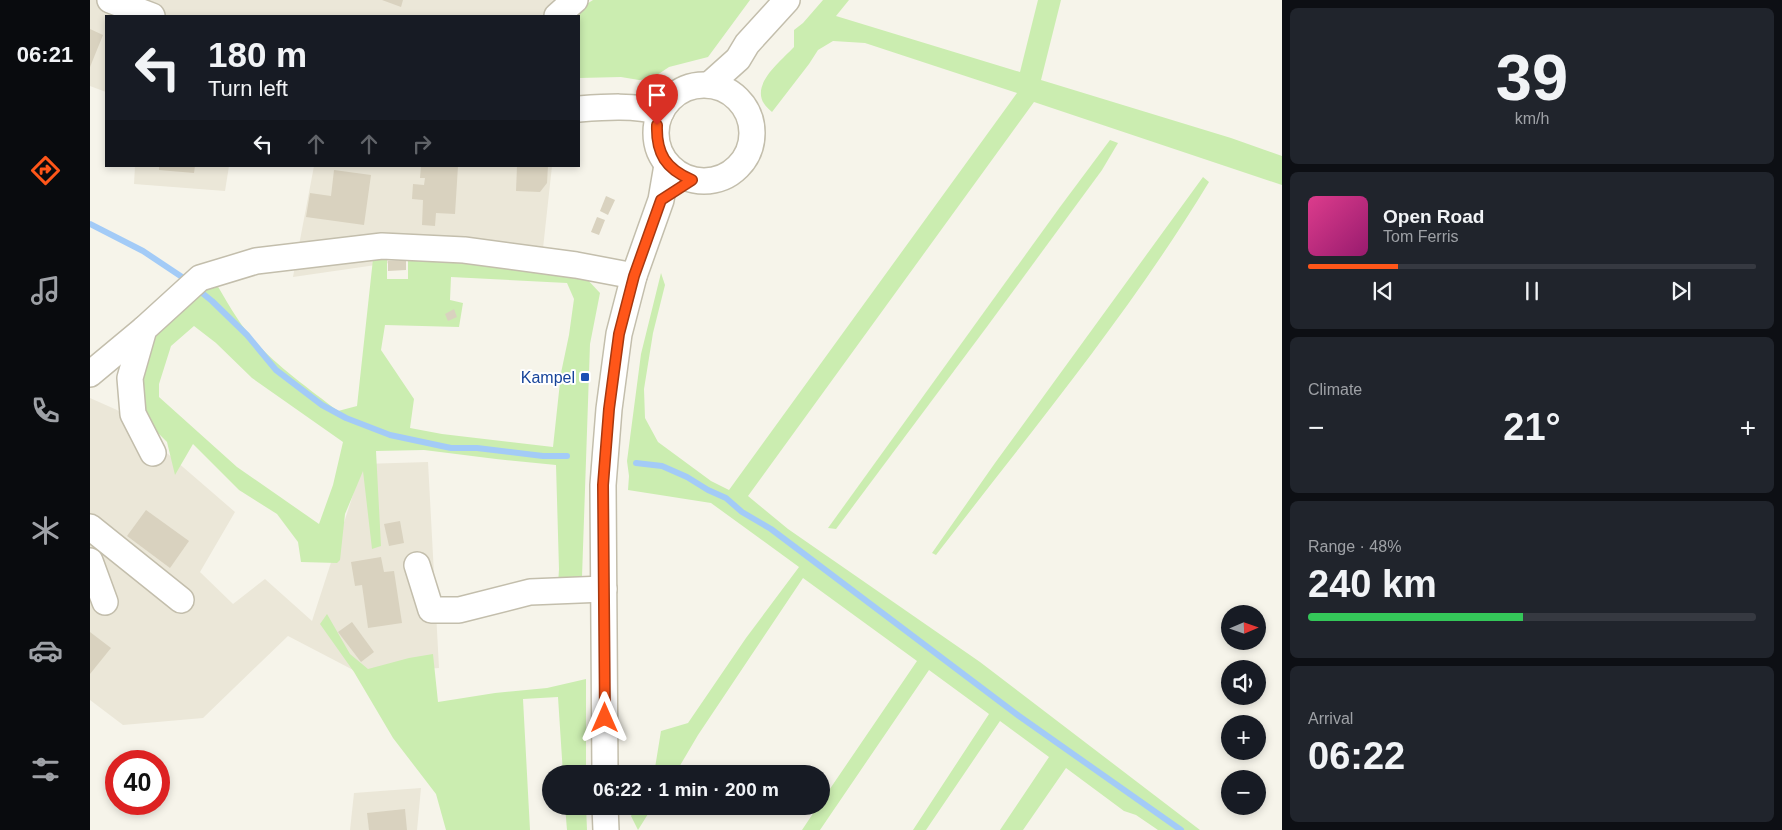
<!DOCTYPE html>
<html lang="en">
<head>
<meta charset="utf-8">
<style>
  body { margin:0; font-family:Helvetica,sans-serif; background:#20242c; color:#f1f3f6; height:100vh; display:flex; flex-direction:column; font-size:19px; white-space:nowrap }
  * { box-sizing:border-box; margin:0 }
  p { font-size:16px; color:#9ea1a6 }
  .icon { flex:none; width:28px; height:28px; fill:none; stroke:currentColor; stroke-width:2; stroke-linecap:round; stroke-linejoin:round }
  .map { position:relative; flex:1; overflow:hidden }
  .sheet { display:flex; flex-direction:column; gap:8px; padding:8px; background:#0d0f14; width:500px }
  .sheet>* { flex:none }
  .guide { position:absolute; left:15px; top:15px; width:475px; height:152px; border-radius:0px; box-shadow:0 2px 8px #0003; background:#171b24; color:#f1f3f6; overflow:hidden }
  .needle { width:32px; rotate:88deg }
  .fabs { position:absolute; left:1131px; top:605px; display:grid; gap:10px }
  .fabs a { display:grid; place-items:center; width:45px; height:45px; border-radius:50%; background:#171b24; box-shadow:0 2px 8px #0003; font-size:25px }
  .speed { position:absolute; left:15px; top:750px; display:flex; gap:10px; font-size:25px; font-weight:700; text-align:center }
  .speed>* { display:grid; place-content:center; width:65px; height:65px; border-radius:50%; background:#171b24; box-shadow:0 2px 8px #0003; line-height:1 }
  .speed .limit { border:8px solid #d22; background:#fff; color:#111 }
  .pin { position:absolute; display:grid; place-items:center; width:42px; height:42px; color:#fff; margin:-51px -21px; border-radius:50% 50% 50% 0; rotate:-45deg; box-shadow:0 0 5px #0007 }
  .pin .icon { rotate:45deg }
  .me { position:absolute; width:55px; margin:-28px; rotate:0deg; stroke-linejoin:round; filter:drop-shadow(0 0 4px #0008) }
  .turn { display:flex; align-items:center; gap:18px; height:105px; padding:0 20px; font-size:22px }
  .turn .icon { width:65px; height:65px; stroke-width:2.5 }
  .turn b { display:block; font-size:35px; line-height:42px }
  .lanes { display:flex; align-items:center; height:48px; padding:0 20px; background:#0003; justify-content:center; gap:25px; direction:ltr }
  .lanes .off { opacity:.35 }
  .big { font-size:38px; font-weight:700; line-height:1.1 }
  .sheet .widget { flex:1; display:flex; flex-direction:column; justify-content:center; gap:8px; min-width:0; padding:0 18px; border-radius:8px; background:#20242c }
  .sheet .dial { align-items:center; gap:0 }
  .dial b { font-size:65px; line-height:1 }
  .song { display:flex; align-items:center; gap:15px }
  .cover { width:60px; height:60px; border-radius:8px; background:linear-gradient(135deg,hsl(330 70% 55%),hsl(320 70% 35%)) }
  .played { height:5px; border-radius:2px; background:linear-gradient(90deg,#ff5619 20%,#363941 20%) }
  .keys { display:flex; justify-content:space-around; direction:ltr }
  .heat { display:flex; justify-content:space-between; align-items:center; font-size:28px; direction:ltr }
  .charge { height:8px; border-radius:4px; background:linear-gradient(90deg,#34c759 48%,#363941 0) }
  .trip { position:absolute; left:452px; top:765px; width:288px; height:50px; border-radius:25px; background:#171b24; box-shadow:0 2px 8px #0003; font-weight:700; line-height:50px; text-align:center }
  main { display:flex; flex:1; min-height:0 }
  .dock { display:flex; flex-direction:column; width:90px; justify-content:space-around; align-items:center; background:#090b0e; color:#9ea1a6 }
  .dock .icon { width:35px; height:35px }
  .dock .active { color:#ff5619 }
  .dock b { font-size:22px; color:#f1f3f6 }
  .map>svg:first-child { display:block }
  .residential { fill:#ebe7d8 }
  .green { fill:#cbedb0; fill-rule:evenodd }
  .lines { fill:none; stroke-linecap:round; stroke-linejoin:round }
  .stream { stroke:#a3cbf7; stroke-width:6 }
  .building { fill:#d9d2bf }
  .minor-casing { stroke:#c3beac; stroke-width:28 }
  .minor { stroke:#fff; stroke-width:25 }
  .route-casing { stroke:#a63810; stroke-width:12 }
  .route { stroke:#ff5619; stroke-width:9 }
  .transit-dot { fill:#1a4fb4; stroke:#fff; stroke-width:2 }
  .labels { text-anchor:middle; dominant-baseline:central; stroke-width:4; stroke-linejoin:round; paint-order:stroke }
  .transit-label { font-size:16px; fill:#164399; stroke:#fff; text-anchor:end }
</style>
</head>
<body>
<main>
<nav class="dock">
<b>06:21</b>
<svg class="icon active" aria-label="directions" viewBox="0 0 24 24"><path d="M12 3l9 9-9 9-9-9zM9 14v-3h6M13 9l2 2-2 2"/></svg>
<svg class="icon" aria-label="music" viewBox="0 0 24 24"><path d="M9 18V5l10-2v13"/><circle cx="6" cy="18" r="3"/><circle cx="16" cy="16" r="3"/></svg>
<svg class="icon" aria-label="phone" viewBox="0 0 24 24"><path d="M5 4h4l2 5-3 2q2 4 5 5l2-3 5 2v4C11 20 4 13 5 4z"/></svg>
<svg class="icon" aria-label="climate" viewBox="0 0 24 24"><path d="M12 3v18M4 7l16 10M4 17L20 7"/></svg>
<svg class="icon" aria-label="car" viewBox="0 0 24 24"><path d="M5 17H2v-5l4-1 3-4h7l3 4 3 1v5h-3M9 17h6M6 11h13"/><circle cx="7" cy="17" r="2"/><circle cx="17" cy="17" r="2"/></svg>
<svg class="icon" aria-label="filters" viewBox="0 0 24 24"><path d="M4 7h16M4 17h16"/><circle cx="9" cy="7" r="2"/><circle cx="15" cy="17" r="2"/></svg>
</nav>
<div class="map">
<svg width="1192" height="830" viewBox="0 0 1192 830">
  <rect width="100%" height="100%" fill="#f6f4ea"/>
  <g class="residential">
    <polygon points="0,0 498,0 477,16 16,16 16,92 0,86"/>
    <polygon points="45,166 139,166 135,191 44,184"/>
    <polygon points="224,166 462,166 450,276 341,257 203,277"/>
    <polygon points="0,398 27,410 145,512 110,572 143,604 175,579 222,621 273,464 338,462 349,668 269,673 198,636 113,718 33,725 0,700"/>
    <polygon points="331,788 327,830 260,830 264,793"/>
  </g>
  <g class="green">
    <polygon points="503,0 660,0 618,57 579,67 561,79 549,80 531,77 489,78 489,16 478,16"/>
    <path d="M733,0H759L746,16L930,72L948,0H971L951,80L1141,138L1192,156V185L944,102L658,496L698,529L890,662L1110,830H1068L1046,815L1034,811L976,768L933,830H910L959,757L910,721L836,830H823L899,714L839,670L730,830H712L728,806H731V802L827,661L713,578L608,735L585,774H564L571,731L598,723L656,638L709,567L621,503L538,490L539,476L537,461L551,354L571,273L575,285L563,333L554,389L555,418L568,442L621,481L639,490L927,93L775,43L743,41L728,50L719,64L682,112C653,90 688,64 704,47V30L713,23Z"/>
    <polygon points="1020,140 1028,143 1012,170 896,328 746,529 738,528 970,207"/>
    <path d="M1113,177L1119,182C1039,314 940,433 846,555L842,553L905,463Z"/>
    <path d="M318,256L495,277L510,293L500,344L492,577L468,585L469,569L466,465L406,459L334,450L286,451L291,546L282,549L273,471L255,514L250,560L247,563L211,562L208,542L187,514L149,490L103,444L85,475L77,442L58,423L48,397L62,333L123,278C136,300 147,321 163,339C185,365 221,390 248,411L267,406L283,259L297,257V279H318ZM361,277L477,283L484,299L479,335L471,373L463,447L352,434L320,428L324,399L291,350L295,325L369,327L373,303L360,300ZM104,326L126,343L162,378L253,442L243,485L229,524L147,467L69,397V384L81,346Z"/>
    <polygon points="237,614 260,654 278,669 319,658 343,654 348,702 405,693 457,688 496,679 496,774 473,774 468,697 433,699 440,830 356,830 346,794 303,738 264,672 230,624"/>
    <polygon points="475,806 496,806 497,830 477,830"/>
    <polygon points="547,806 563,806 548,830 541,816"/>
  </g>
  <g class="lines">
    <g class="stream">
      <polyline points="0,224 53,251 98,281"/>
      <polyline points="106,288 122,301 157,335 186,370 232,405 256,418 300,435 361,448 387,448 453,456 477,456"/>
      <polyline points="546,463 572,466 597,477 618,490 636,498 652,512 681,529 929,716 1091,830"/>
    </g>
  </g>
  <g class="building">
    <polygon points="292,0 313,0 311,7"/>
    <polygon points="0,29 13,35 0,67"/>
    <polygon points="69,166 105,166 104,173 69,170"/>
    <polygon points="331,166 368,166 365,214 346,213 345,226 332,225 333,200 322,199 323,184 334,185 335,178 330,178"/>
    <polygon points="427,166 458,166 457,183 450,192 426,191"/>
    <polygon points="244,170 281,175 274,225 216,217 220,193 241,196"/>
    <polygon points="516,196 525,200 518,215 510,211"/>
    <polygon points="507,217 515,220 509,235 501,232"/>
    <polygon points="316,260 316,270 298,271 298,261"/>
    <polygon points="364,309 367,317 358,321 355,314"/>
    <polygon points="56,510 99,541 80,568 37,536"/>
    <polygon points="310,521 314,543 299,546 294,524"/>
    <polygon points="291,557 294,572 304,571 312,623 278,628 272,585 265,586 261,562"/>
    <polygon points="262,622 284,652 271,662 248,632"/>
    <polygon points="0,632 21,648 0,674"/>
    <polygon points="315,809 317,830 279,830 277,813"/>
  </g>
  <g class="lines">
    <defs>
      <g id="minor">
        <polyline points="20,0 62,16"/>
        <polyline points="467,16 485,0"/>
        <circle cx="614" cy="133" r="48"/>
        <polyline points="619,85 648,59 657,44 697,0"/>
        <path d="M489,109C516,107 544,105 571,112"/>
        <polyline points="0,374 54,329"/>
        <polyline points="63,453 43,414 40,378 54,329 110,278 166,261 292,246 374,250 486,265 544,276"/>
        <polyline points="0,527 91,600"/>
        <polyline points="0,561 15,602"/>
        <polyline points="327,565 341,610 369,610 440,592 514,589"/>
        <polyline points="515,774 513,485 519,409 529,334 544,276 571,200 577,165"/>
        <polyline points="515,806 516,830"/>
      </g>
    </defs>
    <use href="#minor" class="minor-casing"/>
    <use href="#minor" class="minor"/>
  </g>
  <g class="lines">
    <defs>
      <path id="route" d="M515,718L513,485L519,409L529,334L544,276L571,200L602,180C576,169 566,154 567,125"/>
    </defs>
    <use href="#route" class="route-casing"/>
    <use href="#route" class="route"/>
  </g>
  <rect class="transit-dot" x="490" y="372" width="10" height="10" rx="2.5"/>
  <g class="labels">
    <g class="transit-label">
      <text x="485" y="377">Kampel</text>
    </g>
  </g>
</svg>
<div class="fabs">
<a><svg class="needle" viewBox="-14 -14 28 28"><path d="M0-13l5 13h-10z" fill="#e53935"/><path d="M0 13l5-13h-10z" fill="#9ea1a6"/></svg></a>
<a><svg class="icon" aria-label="sound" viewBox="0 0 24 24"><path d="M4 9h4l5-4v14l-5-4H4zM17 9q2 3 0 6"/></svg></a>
<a>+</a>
<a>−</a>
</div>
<div class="speed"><div class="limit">40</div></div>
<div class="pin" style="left:567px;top:125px;background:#d93025"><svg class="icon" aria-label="arrive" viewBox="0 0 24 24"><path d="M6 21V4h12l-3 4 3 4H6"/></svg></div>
<svg class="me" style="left:515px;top:718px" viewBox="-20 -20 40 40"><path d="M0-17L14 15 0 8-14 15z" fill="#ff5619" stroke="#fff" stroke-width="4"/></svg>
<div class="trip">06:22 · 1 min · 200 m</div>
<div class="guide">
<div class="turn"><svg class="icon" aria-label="left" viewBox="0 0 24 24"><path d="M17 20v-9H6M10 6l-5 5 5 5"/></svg><div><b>180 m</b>Turn left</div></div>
<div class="lanes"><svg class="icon" aria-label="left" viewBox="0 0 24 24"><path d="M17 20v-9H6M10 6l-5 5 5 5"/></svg><svg class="icon off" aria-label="ahead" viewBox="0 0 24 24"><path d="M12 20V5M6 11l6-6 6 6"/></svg><svg class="icon off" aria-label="ahead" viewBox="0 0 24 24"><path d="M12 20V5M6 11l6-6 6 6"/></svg><svg class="icon off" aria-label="right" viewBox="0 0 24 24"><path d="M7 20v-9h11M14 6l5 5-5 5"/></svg></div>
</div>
</div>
<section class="sheet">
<div class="widget dial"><b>39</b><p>km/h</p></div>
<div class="widget">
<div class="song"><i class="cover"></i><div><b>Open Road</b><p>Tom Ferris</p></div></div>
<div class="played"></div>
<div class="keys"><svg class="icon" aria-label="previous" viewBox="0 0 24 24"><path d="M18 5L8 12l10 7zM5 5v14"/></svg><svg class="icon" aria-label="pause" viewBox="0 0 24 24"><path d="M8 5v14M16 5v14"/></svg><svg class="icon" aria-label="next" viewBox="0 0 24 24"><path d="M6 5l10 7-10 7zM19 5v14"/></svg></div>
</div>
<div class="widget"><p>Climate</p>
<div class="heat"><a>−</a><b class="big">21°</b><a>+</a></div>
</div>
<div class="widget"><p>Range · 48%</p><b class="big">240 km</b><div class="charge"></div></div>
<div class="widget"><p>Arrival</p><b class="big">06:22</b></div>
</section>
</main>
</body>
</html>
